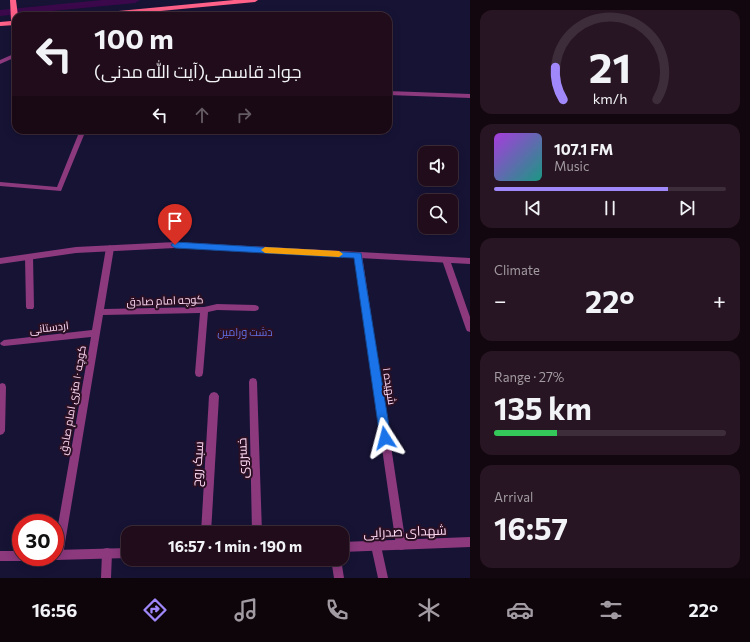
<!DOCTYPE html>
<html lang="en">
<head>
<meta charset="utf-8">
<style>
  body { margin:0; font-family:Commissioner,Cairo,sans-serif; background:#281523; color:#f1f3f6; height:100vh; display:flex; flex-direction:column; font-size:15px; white-space:nowrap }
  * { box-sizing:border-box; margin:0 }
  p { font-size:13px; color:#a29ba2 }
  .icon { flex:none; width:22px; height:22px; fill:none; stroke:currentColor; stroke-width:2; stroke-linecap:round; stroke-linejoin:round }
  .map { position:relative; flex:1; overflow:hidden }
  .panel { display:flex; flex-direction:column; gap:10px; padding:10px; background:#12070e; width:280px }
  .panel>* { flex:none }
  .banner { position:absolute; left:12px; top:12px; width:380px; height:122px; border-radius:12px; box-shadow:0 2px 10px #0003,0 0 0 1px #3d2c39; background:#200c1a; color:#f1f3f6; overflow:hidden }
  .controls { position:absolute; left:418px; top:146px; display:grid; gap:8px }
  .controls a { display:grid; place-items:center; width:40px; height:40px; border-radius:8px; background:#200c1a; box-shadow:0 2px 10px #0003,0 0 0 1px #3d2c39; font-size:20px }
  .speed { position:absolute; left:12px; top:514px; display:flex; gap:8px; font-size:20px; font-weight:700; text-align:center }
  .speed>* { display:grid; place-content:center; width:52px; height:52px; border-radius:50%; background:#200c1a; box-shadow:0 2px 10px #0003,0 0 0 1px #3d2c39; line-height:1 }
  .speed .limit { border:6px solid #d22; background:#fff; color:#111 }
  .pin { position:absolute; display:grid; place-items:center; width:34px; height:34px; color:#fff; margin:-41px -17px; border-radius:50% 50% 50% 0; rotate:-45deg; box-shadow:0 0 4px #0007 }
  .pin .icon { rotate:45deg }
  .me { position:absolute; width:44px; margin:-22px; rotate:351deg; stroke-linejoin:round; filter:drop-shadow(0 0 3px #0008) }
  .turn { display:flex; align-items:center; gap:14px; height:84px; padding:0 16px; font-size:18px }
  .turn .icon { width:52px; height:52px; stroke-width:2.5 }
  .turn b { display:block; font-size:28px; line-height:34px }
  .lanes { display:flex; align-items:center; height:38px; padding:0 16px; background:#0003; justify-content:center; gap:20px; direction:ltr }
  .lanes .off { opacity:.35 }
  .big { font-size:30px; font-weight:700; line-height:1.1 }
  .panel .card { flex:1; display:flex; flex-direction:column; justify-content:center; gap:6px; min-width:0; padding:0 14px; border-radius:12px; background:#281523 }
  .panel .dial { align-items:center; gap:0 }
  .dial svg { height:104px; overflow:visible; fill:none; stroke:#3d2c39; stroke-width:7; stroke-linecap:round; text-anchor:middle }
  .dial text { fill:#f1f3f6; stroke:none }
  .song { display:flex; align-items:center; gap:12px }
  .cover { width:48px; height:48px; border-radius:6px; background:linear-gradient(135deg,hsl(280 70% 55%),hsl(170 70% 35%)) }
  .played { height:4px; border-radius:2px; background:linear-gradient(90deg,#a088fa 75%,#3d2c39 75%) }
  .keys { display:flex; justify-content:space-around; direction:ltr }
  .heat { display:flex; justify-content:space-between; align-items:center; font-size:22px; direction:ltr }
  .charge { height:6px; border-radius:3px; background:linear-gradient(90deg,#34c759 27%,#3d2c39 0) }
  .trip { position:absolute; left:121px; top:526px; width:228px; height:40px; border-radius:12px; background:#200c1a; box-shadow:0 2px 10px #0003,0 0 0 1px #3d2c39; font-weight:700; line-height:40px; text-align:center }
  .tabs { display:flex; height:64px; justify-content:space-around; align-items:center; background:#0d050a; color:#a29ba2 }
  .tabs .icon { width:28px; height:28px }
  .tabs .on { color:#a088fa }
  .tabs b { font-size:18px; color:#f1f3f6 }
  main { display:flex; flex:1; min-height:0 }
  .map>svg:first-child { display:block }
  .green { fill:#161335; fill-rule:evenodd }
  .lines { fill:none; stroke-linecap:round; stroke-linejoin:round }
  .canal { fill:#3b094b; fill-rule:evenodd }
  .minor { fill:#8c397e; fill-rule:evenodd }
  .tertiary { fill:#8c397e; fill-rule:evenodd }
  .primary { fill:#ff6188; fill-rule:evenodd }
  .route { fill:#1a73e8; stroke:#114b97 }
  .slow { fill:#f59e0b }
  .labels { text-anchor:middle; dominant-baseline:central; stroke-width:4; stroke-linejoin:round; paint-order:stroke }
  .street-label { font-size:11px; fill:#ffdaf6; stroke:#2b1023 }
  .park-label { font-size:11px; fill:#6070e5; stroke:#2b1023 }
  .near-street-label { font-size:13px; fill:#ffdaf6; stroke:#2b1023 }
</style>
</head>
<body>
<main>
<div class="map">
<svg width="470" height="578" viewBox="0 0 470 578">
  <rect width="100%" height="100%" fill="#2b1023"/>
  <path class="green" d="M0,0H470V578H0ZM16,16H388V130H16ZM425,153H451V179H425ZM425,201H451V227H425ZM21,523H55V557H21ZM128,533H342V559H128Z"/>
  <g class="lines">
    <polygon class="canal" points="102,0 140,0 135,3 0,16 0,10"/>
    <g class="minor">
      <polygon points="16,53 16,57 0,64 0,60"/>
      <polygon points="388,91 470,94 470,98 388,95"/>
      <polygon points="80,130 86,130 61,191 0,186 0,182 57,187"/>
      <polygon points="110,245 114,248 104,309 204,307 217,304 255,305 258,306 259,308 258,310 255,311 217,310 208,312 203,373 202,376 199,377 196,376 195,373 200,313 103,315 63,555 62,559 58,560 54,557 55,557 55,542 91,337 4,346 1,345 0,343 4,340 92,330 106,248"/>
      <polygon points="358,252 362,255 406,545 405,549 401,550 397,549 396,545 354,255"/>
      <polygon points="29,254 33,257 34,307 33,309 27,309 26,307 25,257"/>
      <polygon points="446,257 450,260 470,317 470,332 467,331 466,329 442,260"/>
      <polygon points="253,378 256,379 257,382 262,533 252,533 249,382 250,379"/>
      <polygon points="2,383 5,384 6,387 5,431 3,434 0,435 0,384"/>
      <polygon points="214,392 217,393 219,396 211,533 201,533 209,396 211,393"/>
      <polygon points="376,541 380,542 381,546 388,578 378,578 371,546 372,542"/>
      <polygon points="107,548 111,549 112,553 111,578 101,578 102,553 103,549"/>
      <polygon points="331,559 341,559 344,578 334,578"/>
    </g>
    <g class="tertiary">
      <polygon points="175,242 470,258 470,264 175,248 76,253 0,264 0,258 76,247"/>
      <polygon points="470,537 470,547 342,552 342,542"/>
      <polygon points="128,548 128,558 55,560 51,557 55,557 55,550"/>
      <polygon points="0,551 21,551 21,557 26,557 25,560 21,561 0,561"/>
    </g>
    <g class="primary">
      <polygon points="10,0 16,0 18,16 16,16 16,25 0,26 0,22 11,21"/>
      <polygon points="234,0 258,0 255,2 108,16 84,16 87,14"/>
    </g>
  </g>
  <polygon class="route" points="175,242 361,253 391,438 389,441 385,443 382,441 380,438 354,258 175,248 171,245"/>
  <polygon class="slow" points="265,247 339,251 343,254 339,257 265,253 261,250"/>
  <g class="labels">
    <g class="street-label">
      <text transform="translate(165 300) rotate(-2)">کوچه امام صادق</text>
      <text transform="translate(49 327) rotate(-7)">اردستانی</text>
      <text transform="translate(390 386) rotate(81)">شهیده ۱</text>
      <text transform="translate(72 400) rotate(-80)">کوچه ۱۰ متری امام صادق</text>
    </g>
    <g class="park-label">
      <text x="245" y="331">دشت ورامین</text>
    </g>
    <g class="near-street-label">
      <text transform="translate(242 458) rotate(-92)">خسروی</text>
      <text transform="translate(197 464) rotate(-87)">سبک روح</text>
      <text transform="translate(405 531) rotate(-2)">شهدای صدرایی</text>
    </g>
  </g>
</svg>
<div class="controls">
<a><svg class="icon" aria-label="sound" viewBox="0 0 24 24"><path d="M4 9h4l5-4v14l-5-4H4zM17 9q2 3 0 6"/></svg></a>
<a><svg class="icon" aria-label="search" viewBox="0 0 24 24"><circle cx="10" cy="10" r="6"/><path d="M15 15l6 6"/></svg></a>
</div>
<div class="speed"><div class="limit">30</div></div>
<div class="pin" style="left:175px;top:245px;background:#d93025"><svg class="icon" aria-label="arrive" viewBox="0 0 24 24"><path d="M6 21V4h12l-3 4 3 4H6"/></svg></div>
<svg class="me" style="left:385px;top:438px" viewBox="-20 -20 40 40"><path d="M0-17L14 15 0 8-14 15z" fill="#1a73e8" stroke="#fff" stroke-width="4"/></svg>
<div class="trip">16:57 · 1 min · 190 m</div>
<div class="banner">
<div class="turn"><svg class="icon" aria-label="left" viewBox="0 0 24 24"><path d="M17 20v-9H6M10 6l-5 5 5 5"/></svg><div><b>100 m</b>جواد قاسمی(آیت الله مدنی)</div></div>
<div class="lanes"><svg class="icon" aria-label="left" viewBox="0 0 24 24"><path d="M17 20v-9H6M10 6l-5 5 5 5"/></svg><svg class="icon off" aria-label="ahead" viewBox="0 0 24 24"><path d="M12 20V5M6 11l6-6 6 6"/></svg><svg class="icon off" aria-label="right" viewBox="0 0 24 24"><path d="M7 20v-9h11M14 6l5 5-5 5"/></svg></div>
</div>
</div>
<section class="panel">
<div class="card dial"><svg viewBox="0 0 100 80">
<path d="M14 69A42 42 0 1 1 86 69"/>
<path d="M14 69A42 42 0 0 1 8 44" stroke="#a088fa"/>
<text x="50" y="56" font-size="32" font-weight="700">21</text>
<text x="50" y="72" font-size="11">km/h</text>
</svg></div>
<div class="card">
<div class="song"><i class="cover"></i><div><b>107.1 FM</b><p>Music</p></div></div>
<div class="played"></div>
<div class="keys"><svg class="icon" aria-label="previous" viewBox="0 0 24 24"><path d="M18 5L8 12l10 7zM5 5v14"/></svg><svg class="icon" aria-label="pause" viewBox="0 0 24 24"><path d="M8 5v14M16 5v14"/></svg><svg class="icon" aria-label="next" viewBox="0 0 24 24"><path d="M6 5l10 7-10 7zM19 5v14"/></svg></div>
</div>
<div class="card"><p>Climate</p>
<div class="heat"><a>−</a><b class="big">22°</b><a>+</a></div>
</div>
<div class="card"><p>Range · 27%</p><b class="big">135 km</b><div class="charge"></div></div>
<div class="card"><p>Arrival</p><b class="big">16:57</b></div>
</section>
</main>
<nav class="tabs">
<b>16:56</b>
<svg class="icon on" aria-label="directions" viewBox="0 0 24 24"><path d="M12 3l9 9-9 9-9-9zM9 14v-3h6M13 9l2 2-2 2"/></svg>
<svg class="icon" aria-label="music" viewBox="0 0 24 24"><path d="M9 18V5l10-2v13"/><circle cx="6" cy="18" r="3"/><circle cx="16" cy="16" r="3"/></svg>
<svg class="icon" aria-label="phone" viewBox="0 0 24 24"><path d="M5 4h4l2 5-3 2q2 4 5 5l2-3 5 2v4C11 20 4 13 5 4z"/></svg>
<svg class="icon" aria-label="climate" viewBox="0 0 24 24"><path d="M12 3v18M4 7l16 10M4 17L20 7"/></svg>
<svg class="icon" aria-label="car" viewBox="0 0 24 24"><path d="M5 17H2v-5l4-1 3-4h7l3 4 3 1v5h-3M9 17h6M6 11h13"/><circle cx="7" cy="17" r="2"/><circle cx="17" cy="17" r="2"/></svg>
<svg class="icon" aria-label="filters" viewBox="0 0 24 24"><path d="M4 7h16M4 17h16"/><circle cx="9" cy="7" r="2"/><circle cx="15" cy="17" r="2"/></svg>
<b>22°</b>
</nav>
</body>
</html>
